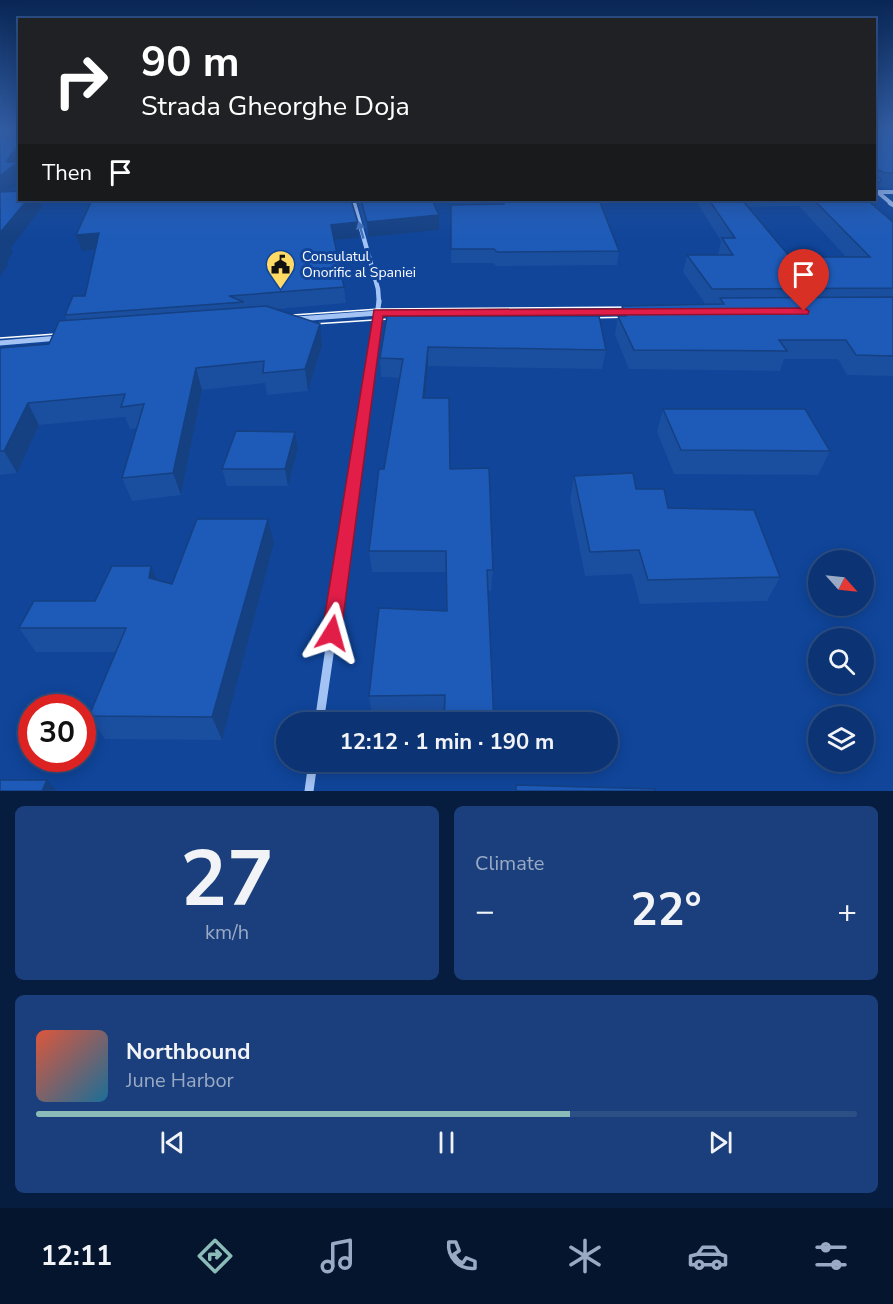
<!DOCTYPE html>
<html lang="en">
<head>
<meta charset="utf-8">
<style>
  body { margin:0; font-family:"Nunito Sans",sans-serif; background:#1a3f7c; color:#f1f3f6; height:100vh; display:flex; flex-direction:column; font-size:22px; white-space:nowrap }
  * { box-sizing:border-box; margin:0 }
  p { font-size:20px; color:#9aaac5 }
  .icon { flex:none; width:33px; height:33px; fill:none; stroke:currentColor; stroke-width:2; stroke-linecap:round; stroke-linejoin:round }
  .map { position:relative; height:791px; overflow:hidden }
  .drawer { display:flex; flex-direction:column; gap:15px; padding:15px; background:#071d40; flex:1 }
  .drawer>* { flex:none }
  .top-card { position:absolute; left:18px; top:18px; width:858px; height:183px; border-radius:0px; box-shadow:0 3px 15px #0003,0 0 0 2px #2c4f86; background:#202124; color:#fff; overflow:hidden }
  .needle { width:39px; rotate:117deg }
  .tools { position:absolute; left:808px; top:550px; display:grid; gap:12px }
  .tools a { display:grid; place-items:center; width:66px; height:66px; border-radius:50%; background:#0c3474; box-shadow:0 3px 15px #0003,0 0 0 2px #2c4f86; font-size:30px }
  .speed { position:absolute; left:18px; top:694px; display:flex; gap:12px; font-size:30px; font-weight:700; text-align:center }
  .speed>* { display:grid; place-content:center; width:78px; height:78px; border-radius:50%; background:#0c3474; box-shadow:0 3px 15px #0003,0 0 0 2px #2c4f86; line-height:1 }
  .speed .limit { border:9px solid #d22; background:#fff; color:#111 }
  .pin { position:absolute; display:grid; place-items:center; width:51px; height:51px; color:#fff; margin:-62px -26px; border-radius:50% 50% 50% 0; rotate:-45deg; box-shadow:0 0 6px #0007 }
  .pin .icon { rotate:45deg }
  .me { position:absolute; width:66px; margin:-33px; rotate:8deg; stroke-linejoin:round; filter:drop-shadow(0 0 4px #0008) }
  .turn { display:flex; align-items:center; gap:21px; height:126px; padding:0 24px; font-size:27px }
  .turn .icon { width:78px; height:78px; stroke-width:2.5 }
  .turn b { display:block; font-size:42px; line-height:51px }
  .then { display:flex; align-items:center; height:57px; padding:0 24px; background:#0003; gap:12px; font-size:22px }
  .big { font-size:45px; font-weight:700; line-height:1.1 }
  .drawer .tile { flex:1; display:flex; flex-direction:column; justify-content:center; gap:9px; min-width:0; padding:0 21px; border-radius:9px; background:#1a3f7c }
  .drawer .dial { align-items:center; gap:0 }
  .dial b { font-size:78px; line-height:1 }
  .song { display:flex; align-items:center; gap:18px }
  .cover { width:72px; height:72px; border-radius:9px; background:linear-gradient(135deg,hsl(10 70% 55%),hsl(200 70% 35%)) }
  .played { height:6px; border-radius:3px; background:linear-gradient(90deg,#8bbbb9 65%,#2c4f86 65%) }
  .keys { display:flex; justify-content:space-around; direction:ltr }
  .heat { display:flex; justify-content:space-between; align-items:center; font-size:33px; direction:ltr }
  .drawer .tiles { flex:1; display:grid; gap:15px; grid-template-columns:1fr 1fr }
  .tile:last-child { grid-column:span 2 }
  .trip { position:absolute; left:276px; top:712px; width:342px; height:60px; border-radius:30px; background:#0c3474; box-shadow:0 3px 15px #0003,0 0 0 2px #2c4f86; font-weight:700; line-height:60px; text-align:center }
  .tabs { display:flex; height:96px; justify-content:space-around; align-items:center; background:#05152e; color:#9aaac5 }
  .tabs .icon { width:42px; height:42px }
  .tabs .on { color:#8bbbb9 }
  .tabs b { font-size:27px; color:#f1f3f6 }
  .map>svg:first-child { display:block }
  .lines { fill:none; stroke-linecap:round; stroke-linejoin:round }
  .street-far4 { stroke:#a3c3f4; stroke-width:4 }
  .street-far3 { stroke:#a3c3f4; stroke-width:4.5 }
  .street-far2 { stroke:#a3c3f4; stroke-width:5 }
  .street-far1 { stroke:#a3c3f4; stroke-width:8 }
  .street { stroke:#a3c3f4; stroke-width:9 }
  .tram { stroke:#fff; stroke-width:1.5 }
  .wall { fill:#1a4e9f; fill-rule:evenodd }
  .shaded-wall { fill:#154082 }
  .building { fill:#1e5bb9; stroke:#154082; stroke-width:1.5 }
  .oneway { fill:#4371ba }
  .route { fill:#e11d48; stroke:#92132f; stroke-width:1.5 }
  .labels { text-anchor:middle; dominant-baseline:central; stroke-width:6; stroke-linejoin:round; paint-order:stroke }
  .far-poi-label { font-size:14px; fill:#fff; stroke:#10459a; text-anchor:start }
</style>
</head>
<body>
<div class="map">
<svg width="893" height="791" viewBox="0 0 893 791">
  <rect width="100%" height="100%" fill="#10459a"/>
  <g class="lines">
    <g class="street-far4">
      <polyline points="874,189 892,204"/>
      <polyline points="879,192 893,192"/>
      <polyline points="353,200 354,204"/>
    </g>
    <g class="street-far3">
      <polyline points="354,203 378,289 379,303"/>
      <polyline points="890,203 893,205"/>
    </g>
    <g class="street-far2">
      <polyline points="297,319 378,313 628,312"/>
      <polyline points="0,343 59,338"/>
      <polyline points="362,428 379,301"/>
    </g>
    <polyline class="street-far1" points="339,588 362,427"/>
    <g class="street">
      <polyline points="319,723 339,586"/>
      <polyline points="309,791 313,762"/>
    </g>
    <g class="tram">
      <polyline points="278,316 379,309 638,307"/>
      <polyline points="584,318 635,317"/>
      <polyline points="299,325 404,318"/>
      <polyline points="0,338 69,333"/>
    </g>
  </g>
  <g class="wall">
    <polygon points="874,127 893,127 893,189 878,187 874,196"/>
    <polygon points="357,200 432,200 439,215 439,230 368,237"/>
    <polygon points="502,200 599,200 619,251 617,265 496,266 493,263 451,263 451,205 502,204"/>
    <path d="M653,200H871L870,202L893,222V376L847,375L838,359H784L780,371L629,369L615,335L618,316H620L622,306L706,305L683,272L687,255H718L721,241L696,201L655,202ZM799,206L846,257H790L748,207Z"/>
    <polygon points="76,235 359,238 335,240 344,287 346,303 277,309 322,345 308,391 267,395 265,383 202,390 181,495 132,501 122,478 137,428 130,429 125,417 39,425 17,473 0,475 0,348 49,344 67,321 65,315 85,296 95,249 82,251"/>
    <polygon points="387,316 606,350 602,369 428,366 425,398 450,469 493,570 491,591 488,591 444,715 372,715 369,696 447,611 446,572 372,572 369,551 400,378 381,377 380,358"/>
    <polygon points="663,409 830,451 818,475 674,474 657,432"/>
    <polygon points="295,432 298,448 288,486 227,486 222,469"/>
    <polygon points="574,476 636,489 780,577 767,601 640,604 632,574 585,576 570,500"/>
    <polygon points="274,543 222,740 105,739 89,716 116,652 36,652 19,628 158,581 172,584"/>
  </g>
  <g class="shaded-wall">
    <polygon points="20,143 20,183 9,191 0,205 0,176 6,162"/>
    <polygon points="881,180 874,196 874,188"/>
    <polygon points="27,200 39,200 42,207 11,248 13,253 7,261 8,265 0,276 0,233"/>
    <polygon points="439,215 439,230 368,237 367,222"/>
    <polygon points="358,222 359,238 333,240 331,225"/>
    <polygon points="99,233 104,248 82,251 76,235"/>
    <polygon points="320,324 322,345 308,391 305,369"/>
    <polygon points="428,347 428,366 423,418 423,398"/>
    <polygon points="196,368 202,390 181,495 173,473"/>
    <polygon points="28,403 39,425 17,473 4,451"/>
    <polygon points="295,432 298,448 288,486 285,469"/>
    <polygon points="268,519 274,543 222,740 212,717"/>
    <polygon points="151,566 162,591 149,578"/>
    <polygon points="47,780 57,791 42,791"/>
  </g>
  <g class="building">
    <polygon points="0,127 20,127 20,143 6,162 18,162 0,176"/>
    <polygon points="874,127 893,127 893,173 885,173 879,170 876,175 881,180 874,188"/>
    <polygon points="20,191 20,200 27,200 0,233 0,192"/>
    <polygon points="92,200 351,200 358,222 331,225 344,287 229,296 244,302 65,315 73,296 85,296 99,233 76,235"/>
    <polygon points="361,200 432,200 439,215 367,222"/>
    <polygon points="504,200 599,200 619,251 497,252 494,249 451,249 451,205 504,204"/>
    <polygon points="709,200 742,200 790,257 870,257 814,200 867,200 893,222 893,288 712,289 687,255 733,255 722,238 735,238"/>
    <polygon points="893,297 893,356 856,355 846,340 779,340 787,351 634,350 618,316 626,316 622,306 724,304 720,298"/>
    <polygon points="266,306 320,324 305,369 263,373 264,361 196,368 173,473 122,478 144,404 121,407 125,394 28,403 4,451 0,451 0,348 49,344 59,321"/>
    <polygon points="387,316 599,316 606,350 428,347 423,398 449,398 450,469 489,468 493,570 487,570 494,723 444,723 445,695 369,696 379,608 447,611 446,551 369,551 379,469 384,469 403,359 380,358"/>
    <polygon points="663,409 805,409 830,451 681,450"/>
    <polygon points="236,431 295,432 285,469 222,469"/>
    <polygon points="633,473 636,489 664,489 668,508 754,510 780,577 648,580 639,550 590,552 574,476"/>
    <polygon points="197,519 268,519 212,717 89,716 126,628 19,628 34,601 95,601 112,566 151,566 149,578 172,584"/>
    <polygon points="0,780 47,780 42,791 0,791"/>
    <polygon points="516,785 655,789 655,791 516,791"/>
  </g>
  <defs><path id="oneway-solid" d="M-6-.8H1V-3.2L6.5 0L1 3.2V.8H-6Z" transform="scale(1.5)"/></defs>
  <use class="oneway" href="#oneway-solid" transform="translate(361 230) rotate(-106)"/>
  <linearGradient id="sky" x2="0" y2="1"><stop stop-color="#092655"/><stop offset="0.54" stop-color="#315ca3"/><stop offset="1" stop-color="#315ca3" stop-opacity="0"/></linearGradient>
  <rect width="893" height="237" fill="url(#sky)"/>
  <polygon class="route" points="804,308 809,311 808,314 383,316 341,633 339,639 332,642 325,639 322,633 374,310"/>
  <defs>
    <symbol id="civic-pin" viewBox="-11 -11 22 30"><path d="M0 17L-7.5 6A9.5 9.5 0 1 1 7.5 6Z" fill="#ffdb66" stroke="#10459a"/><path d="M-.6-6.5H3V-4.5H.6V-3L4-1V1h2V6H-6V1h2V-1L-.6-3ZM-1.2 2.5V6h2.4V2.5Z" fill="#111"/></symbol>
  </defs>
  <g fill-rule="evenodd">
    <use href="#civic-pin" x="264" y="248" width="33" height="45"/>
  </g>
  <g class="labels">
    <g class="far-poi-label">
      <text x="302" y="256">Consulatul<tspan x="302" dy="16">Onorific al Spaniei</tspan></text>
    </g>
  </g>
</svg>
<div class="tools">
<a><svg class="needle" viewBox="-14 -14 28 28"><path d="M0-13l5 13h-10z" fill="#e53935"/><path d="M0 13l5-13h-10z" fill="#9aaac5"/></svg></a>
<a><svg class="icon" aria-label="search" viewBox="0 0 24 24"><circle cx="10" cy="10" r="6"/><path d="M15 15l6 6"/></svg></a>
<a><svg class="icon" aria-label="layers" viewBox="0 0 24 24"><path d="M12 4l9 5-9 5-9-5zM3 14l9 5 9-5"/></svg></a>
</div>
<div class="speed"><div class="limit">30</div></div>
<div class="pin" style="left:804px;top:311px;background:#d93025"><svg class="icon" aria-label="arrive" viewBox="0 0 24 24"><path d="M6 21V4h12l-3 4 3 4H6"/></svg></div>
<svg class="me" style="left:332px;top:633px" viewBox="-20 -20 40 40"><path d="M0-17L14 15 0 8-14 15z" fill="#e11d48" stroke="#fff" stroke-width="4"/></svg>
<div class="trip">12:12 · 1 min · 190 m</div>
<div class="top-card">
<div class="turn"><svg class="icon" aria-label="right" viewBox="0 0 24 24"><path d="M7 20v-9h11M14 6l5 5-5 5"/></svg><div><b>90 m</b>Strada Gheorghe Doja</div></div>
<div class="then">Then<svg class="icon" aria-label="arrive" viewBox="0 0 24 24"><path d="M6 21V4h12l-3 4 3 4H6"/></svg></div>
</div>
</div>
<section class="drawer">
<div class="tiles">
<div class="tile dial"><b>27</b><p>km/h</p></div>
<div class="tile"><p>Climate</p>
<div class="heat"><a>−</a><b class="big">22°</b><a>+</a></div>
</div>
<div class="tile">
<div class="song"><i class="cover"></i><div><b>Northbound</b><p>June Harbor</p></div></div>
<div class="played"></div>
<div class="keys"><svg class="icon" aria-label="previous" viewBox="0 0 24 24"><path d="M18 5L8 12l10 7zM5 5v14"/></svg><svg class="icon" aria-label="pause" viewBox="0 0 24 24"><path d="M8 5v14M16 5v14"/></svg><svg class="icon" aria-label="next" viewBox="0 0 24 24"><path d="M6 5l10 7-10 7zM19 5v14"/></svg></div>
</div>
</div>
</section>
<nav class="tabs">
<b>12:11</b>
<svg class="icon on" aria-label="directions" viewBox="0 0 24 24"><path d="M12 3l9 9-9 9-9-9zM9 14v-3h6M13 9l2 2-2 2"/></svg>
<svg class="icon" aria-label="music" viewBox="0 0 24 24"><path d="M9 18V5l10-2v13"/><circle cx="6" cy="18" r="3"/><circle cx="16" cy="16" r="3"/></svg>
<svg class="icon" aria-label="phone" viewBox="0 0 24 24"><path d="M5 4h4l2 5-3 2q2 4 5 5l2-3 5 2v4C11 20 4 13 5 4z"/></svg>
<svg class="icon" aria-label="climate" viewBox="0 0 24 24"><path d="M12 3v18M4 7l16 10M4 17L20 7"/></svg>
<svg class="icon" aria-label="car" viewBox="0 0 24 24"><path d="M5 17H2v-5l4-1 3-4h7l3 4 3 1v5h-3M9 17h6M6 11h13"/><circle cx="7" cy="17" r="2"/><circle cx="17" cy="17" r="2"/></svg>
<svg class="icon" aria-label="filters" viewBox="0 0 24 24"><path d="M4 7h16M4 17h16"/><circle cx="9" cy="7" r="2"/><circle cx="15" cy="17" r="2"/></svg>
</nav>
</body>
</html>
